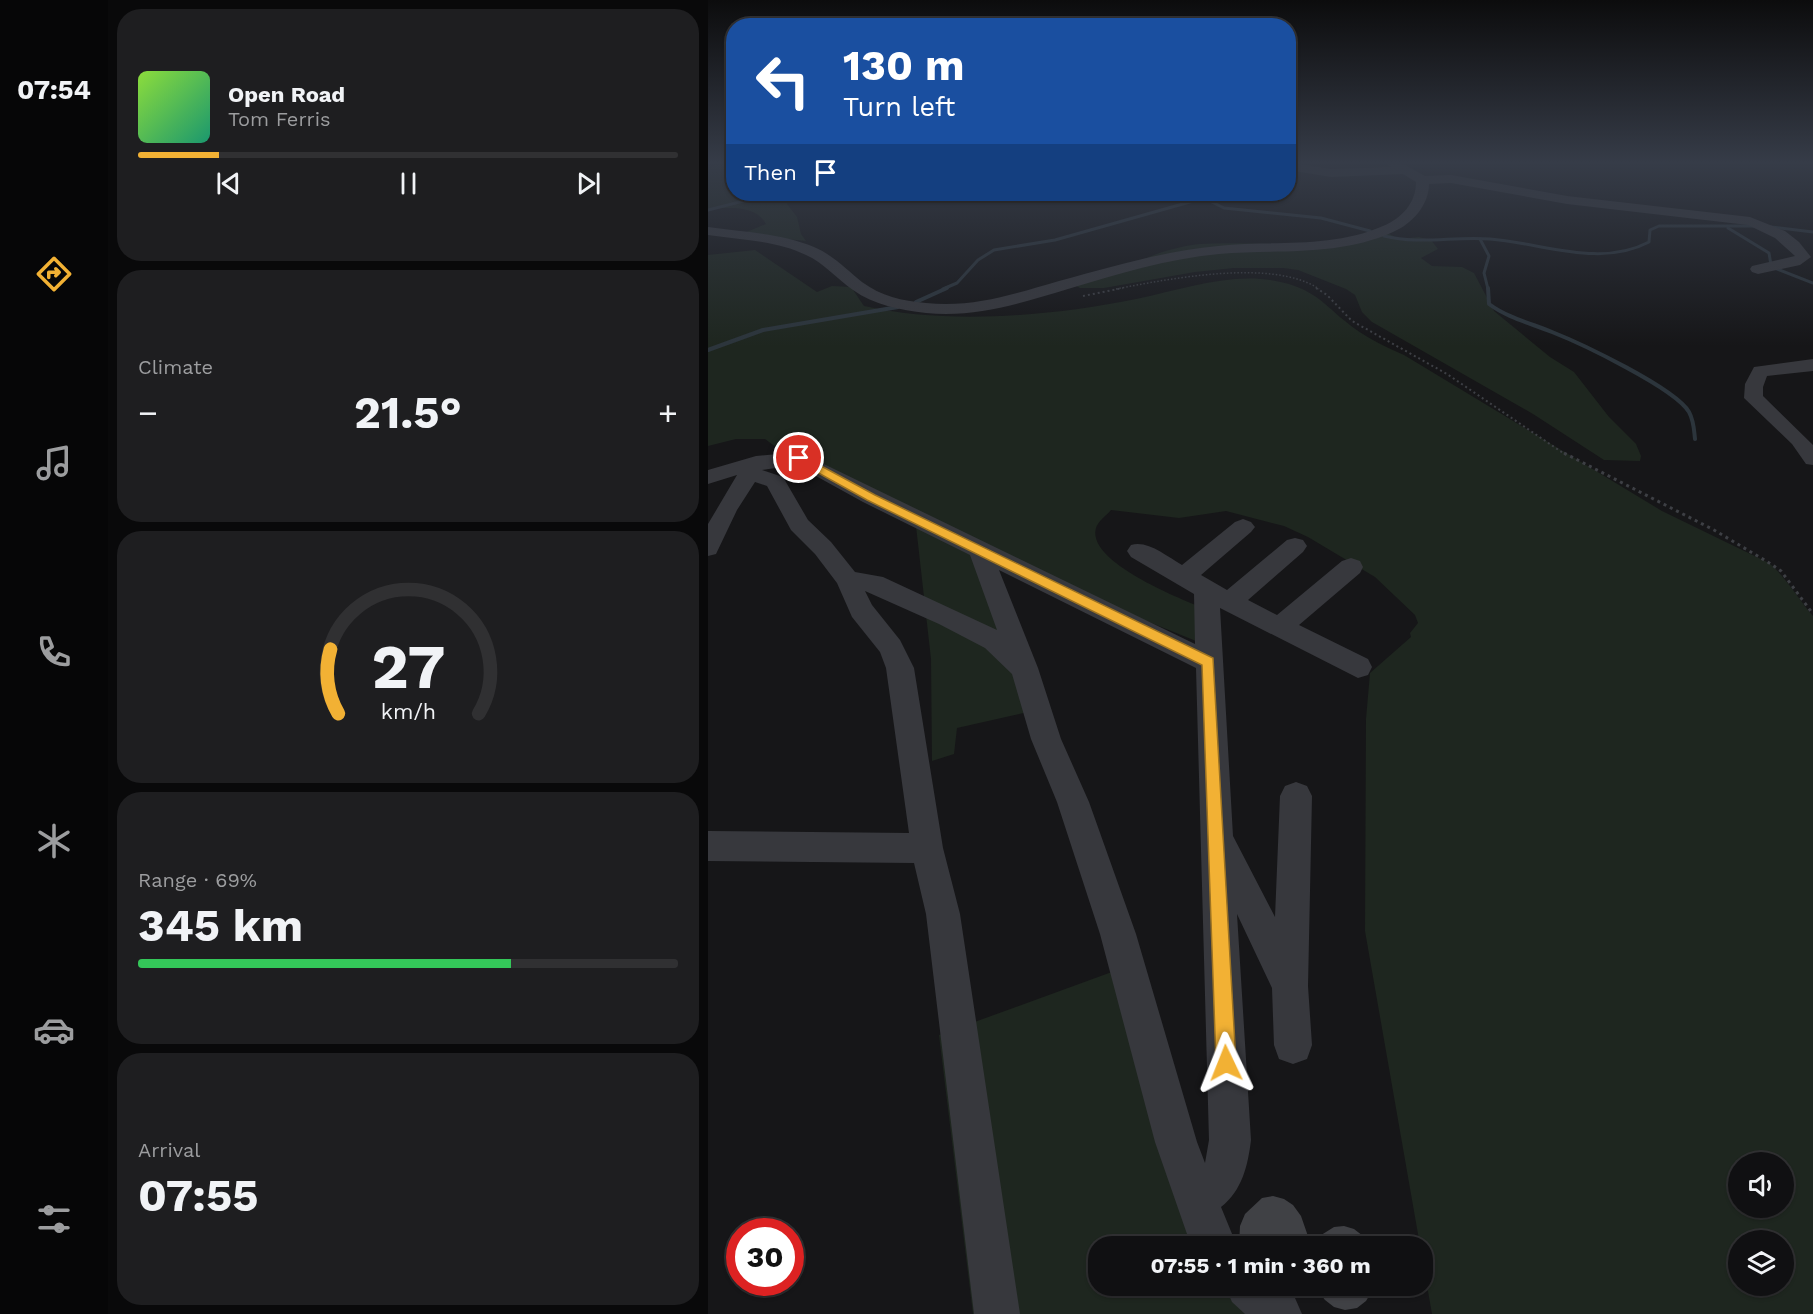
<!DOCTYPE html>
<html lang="en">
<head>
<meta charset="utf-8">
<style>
  body { margin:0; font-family:"Work Sans",sans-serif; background:#1e1e20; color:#f1f3f6; height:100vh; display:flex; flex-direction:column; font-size:22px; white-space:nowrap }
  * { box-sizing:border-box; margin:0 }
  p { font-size:20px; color:#9c9d9f }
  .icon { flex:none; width:33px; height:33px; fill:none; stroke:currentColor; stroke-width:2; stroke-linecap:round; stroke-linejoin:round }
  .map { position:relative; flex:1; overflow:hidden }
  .details { display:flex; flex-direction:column; gap:9px; padding:9px; background:#09090a; width:600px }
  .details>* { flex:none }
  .banner { position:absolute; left:18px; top:18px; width:570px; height:183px; border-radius:24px; box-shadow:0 2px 4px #0004,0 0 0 2px #303032; background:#1a4fa0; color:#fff; overflow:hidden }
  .controls { position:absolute; left:1020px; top:1152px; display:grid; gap:12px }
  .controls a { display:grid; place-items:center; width:66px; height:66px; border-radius:50%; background:#101012; box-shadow:0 2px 4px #0004,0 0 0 2px #303032; font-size:30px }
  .speed { position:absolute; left:18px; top:1218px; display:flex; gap:12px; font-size:30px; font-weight:700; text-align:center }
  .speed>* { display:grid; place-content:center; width:78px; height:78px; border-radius:50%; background:#101012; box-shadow:0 2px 4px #0004,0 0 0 2px #303032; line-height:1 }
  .speed .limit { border:9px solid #d22; background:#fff; color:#111 }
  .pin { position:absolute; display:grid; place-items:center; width:51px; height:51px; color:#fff; margin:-26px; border:3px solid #fff; border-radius:50%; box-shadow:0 2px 6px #0007 }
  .me { position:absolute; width:66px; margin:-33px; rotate:358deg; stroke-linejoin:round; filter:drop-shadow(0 0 4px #0008) }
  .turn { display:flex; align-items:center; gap:21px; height:126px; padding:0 18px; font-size:27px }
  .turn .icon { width:78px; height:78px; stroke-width:2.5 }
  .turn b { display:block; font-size:42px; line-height:51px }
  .then { display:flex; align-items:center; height:57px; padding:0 18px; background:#0003; gap:12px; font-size:22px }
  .big { font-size:45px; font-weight:700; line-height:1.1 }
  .details .widget { flex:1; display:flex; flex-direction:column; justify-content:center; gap:9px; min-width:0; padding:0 21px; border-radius:24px; background:#1e1e20 }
  .details .dial { align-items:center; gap:0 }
  .dial svg { height:156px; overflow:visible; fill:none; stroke:#303032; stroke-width:7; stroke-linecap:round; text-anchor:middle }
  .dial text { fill:#f1f3f6; stroke:none }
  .song { display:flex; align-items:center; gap:18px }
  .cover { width:72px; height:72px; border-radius:9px; background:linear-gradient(135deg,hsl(90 70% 55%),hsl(160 70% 35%)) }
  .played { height:6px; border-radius:3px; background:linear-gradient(90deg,#f2b134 15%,#303032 15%) }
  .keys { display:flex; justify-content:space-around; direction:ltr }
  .heat { display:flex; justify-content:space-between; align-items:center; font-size:33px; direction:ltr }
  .charge { height:9px; border-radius:4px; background:linear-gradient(90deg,#34c759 69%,#303032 0) }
  .trip { position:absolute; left:380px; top:1236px; width:345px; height:60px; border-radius:24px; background:#101012; box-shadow:0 2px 4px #0004,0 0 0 2px #303032; font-weight:700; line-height:60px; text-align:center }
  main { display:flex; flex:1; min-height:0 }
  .dock { display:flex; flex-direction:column; width:108px; justify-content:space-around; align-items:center; background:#060607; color:#9c9d9f }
  .dock .icon { width:42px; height:42px }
  .dock .current { color:#f2b134 }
  .dock b { font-size:27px; color:#f1f3f6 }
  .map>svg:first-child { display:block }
  .green { fill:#1e261f; fill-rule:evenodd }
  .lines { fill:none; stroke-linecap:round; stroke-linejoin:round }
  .stream-far1 { stroke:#2c353c; stroke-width:3 }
  .stream { stroke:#2c353c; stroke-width:4 }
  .building { fill:#404145 }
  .path-far2 { stroke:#3d3f44; stroke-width:1.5; stroke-dasharray:1.5 2; stroke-linecap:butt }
  .path-far1 { stroke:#3d3f44; stroke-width:2; stroke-dasharray:2 3; stroke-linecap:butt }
  .path { stroke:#3d3f44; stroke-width:3; stroke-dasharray:3 4; stroke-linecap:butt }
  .minor { fill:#37383d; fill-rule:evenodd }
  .route { fill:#f2b134; stroke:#9d7322; stroke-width:1.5 }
</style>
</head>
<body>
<main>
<nav class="dock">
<b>07:54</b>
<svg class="icon current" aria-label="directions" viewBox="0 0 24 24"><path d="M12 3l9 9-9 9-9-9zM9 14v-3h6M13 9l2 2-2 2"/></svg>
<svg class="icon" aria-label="music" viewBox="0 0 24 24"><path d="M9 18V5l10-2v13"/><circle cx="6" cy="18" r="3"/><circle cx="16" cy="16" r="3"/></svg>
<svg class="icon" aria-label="phone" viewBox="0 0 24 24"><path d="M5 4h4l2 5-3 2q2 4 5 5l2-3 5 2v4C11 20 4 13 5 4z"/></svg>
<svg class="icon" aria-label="climate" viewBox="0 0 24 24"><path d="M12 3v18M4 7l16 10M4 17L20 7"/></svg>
<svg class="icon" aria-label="car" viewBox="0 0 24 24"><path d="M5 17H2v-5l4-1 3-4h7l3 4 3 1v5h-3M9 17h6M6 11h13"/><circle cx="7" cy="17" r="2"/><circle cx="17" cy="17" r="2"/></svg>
<svg class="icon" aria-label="filters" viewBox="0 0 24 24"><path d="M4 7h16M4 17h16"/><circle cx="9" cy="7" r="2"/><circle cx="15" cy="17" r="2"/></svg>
</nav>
<section class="details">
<div class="widget">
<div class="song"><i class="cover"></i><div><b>Open Road</b><p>Tom Ferris</p></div></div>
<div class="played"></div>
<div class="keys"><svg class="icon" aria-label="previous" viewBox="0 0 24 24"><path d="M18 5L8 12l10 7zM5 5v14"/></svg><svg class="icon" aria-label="pause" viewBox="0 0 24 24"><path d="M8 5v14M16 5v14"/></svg><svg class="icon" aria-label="next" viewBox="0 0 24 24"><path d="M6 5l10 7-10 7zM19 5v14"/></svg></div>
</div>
<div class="widget"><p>Climate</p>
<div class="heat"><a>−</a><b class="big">21.5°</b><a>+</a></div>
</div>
<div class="widget dial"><svg viewBox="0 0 100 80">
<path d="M14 69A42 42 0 1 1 86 69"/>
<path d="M14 69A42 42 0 0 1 10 36" stroke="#f2b134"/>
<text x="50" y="56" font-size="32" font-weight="700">27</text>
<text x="50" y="72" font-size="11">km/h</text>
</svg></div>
<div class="widget"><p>Range · 69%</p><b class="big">345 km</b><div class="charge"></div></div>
<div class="widget"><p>Arrival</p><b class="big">07:55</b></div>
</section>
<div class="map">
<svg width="1105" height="1314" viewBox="0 0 1105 1314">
  <rect width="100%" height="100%" fill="#161618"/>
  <g class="green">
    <path d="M17,162H25L26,194H83L79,204L89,217L93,234L98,241L40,235L36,233L58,224C47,204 19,208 0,209V168Z"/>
    <path d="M670,228L691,239L711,237L723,240L730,249L713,258L724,266L754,267L766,273L786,311L842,357L866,372L901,417L928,444L933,456L932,461L896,460L825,414L664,322L654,312L647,295L638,289L590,270L575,268H526L487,272L396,288H372L367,285V279C391,272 415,266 438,258C456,251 473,246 492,244C551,240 614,254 670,228Z"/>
    <path d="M47,250L109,292L124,286L143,287L156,306C240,325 345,316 428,299C478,289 529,269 581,284C609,293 616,304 637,321C655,336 675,346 696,355L954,511L1061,563C1078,577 1090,599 1105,616V1314H724L657,931L658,719L662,673L703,637L702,633L710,623L707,615L667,577L600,537L576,526L518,511L471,518L403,510C399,515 390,521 388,528C378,562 473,599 497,609L493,643L263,550L324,711L249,728L246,754L224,761L223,659L208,526L84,459L57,439H28L0,446V255ZM1030,1162H1076V1208H1030ZM1030,1240H1076V1286H1030Z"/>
    <polygon points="412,969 470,1175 503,1246 390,1246 390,1286 523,1286 551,1314 265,1314 231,1035"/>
  </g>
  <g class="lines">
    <g class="stream-far1">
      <polyline points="488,194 516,208 613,218 662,231"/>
      <polyline points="0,210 63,194"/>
      <polyline points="1063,227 1105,232"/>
      <polyline points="1020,228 1061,253 1063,265"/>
      <path d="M676,236C712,245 746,236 782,239C834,243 892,268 941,242L942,230L951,226H1048"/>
      <polyline points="772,239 781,256 776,273 780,289"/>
      <polyline points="1064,267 1105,283"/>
      <polyline points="235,289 249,283 270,260 286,250 347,240 496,198"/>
    </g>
    <g class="stream">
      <path d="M780,288L781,304C800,318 822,323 844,332C872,343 967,388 981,412C986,421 986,430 987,439"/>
      <polyline points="208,302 239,288"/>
      <polyline points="0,350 55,330 190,307"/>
    </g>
  </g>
  <g class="building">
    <polygon points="565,1196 576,1199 585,1205 593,1216 602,1242 626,1227 636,1226 646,1229 668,1246 531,1246 532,1226 537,1214 554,1198"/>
    <polygon points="606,1286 667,1286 658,1301 649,1308 637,1310 626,1307 617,1300"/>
  </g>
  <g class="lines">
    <path class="path-far2" d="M408,289C460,279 565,258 611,289"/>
    <g class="path-far1">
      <polyline points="608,288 619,295 644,321 739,374 858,455"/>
      <polyline points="375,296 415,288"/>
    </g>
    <polyline class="path" points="856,453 1006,530 1063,564 1073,571 1105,614"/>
    <g class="minor">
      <path d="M580,162L623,169L683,167L678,162H692L717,176L743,175L859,196L1042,217L1077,231L1091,242L1103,257L1092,265L1050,274L1044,272L1042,269L1044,266L1087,256L1067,238L1040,225L859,204L743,183L721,184C721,205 704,224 685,232C630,257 569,249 511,254C459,259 409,274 360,289C313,303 268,318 218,313C192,310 166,305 145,290C129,279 116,263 98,255C68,240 32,240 0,235V227C35,232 73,233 106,247C125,255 139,270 154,282C173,296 194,301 218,303C265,308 306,294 351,281C403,267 456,251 510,246C565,240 623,249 675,226C694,218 708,203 708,182L695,174L623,177L580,170Z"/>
      <polygon points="1105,359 1105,371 1059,376 1055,387 1055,396 1105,445 1105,465 1098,464 1084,444 1036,398 1037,384 1046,367"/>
      <path d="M91,452L487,644L486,594L423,557L419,551L423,545C440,540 458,556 474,565L527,522L535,519L543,522L547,527L543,532L493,575L519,590L579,540L587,538L595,540L599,546L595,552L540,600L569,615L634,561L643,558L652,561L655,567L652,573L591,625L660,659L664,667L660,675L650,678L512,608L525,836L567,917L572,796L577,786L588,782L599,786L604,796L600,986L604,1045L599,1059L585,1064L571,1059L566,1045L564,988L529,914L543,1140C540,1165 534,1191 513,1207L529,1246H484L479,1234L447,1142L392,934L349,802L323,739L304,674L277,648L231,624L157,591L164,605L192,640L206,668L235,848L252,914L312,1314H266L218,914L206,863L0,861V831L201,833L178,668L172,652L144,617L129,583L107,554L83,530L59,486L47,482L29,510L8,554L0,556V524L29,475L0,484V470L48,456ZM88,465L155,502L262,555L289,630L175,577L147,572L123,542L100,520L75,477L54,470ZM291,570L488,668L501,1140L497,1163L489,1142L428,934L381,802L353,739L330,668Z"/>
      <polygon points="517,1286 574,1286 587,1298 594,1314 537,1314 524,1302"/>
    </g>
  </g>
  <linearGradient id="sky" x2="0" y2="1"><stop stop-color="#0c0c0d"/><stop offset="0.47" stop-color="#363c48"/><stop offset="1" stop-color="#363c48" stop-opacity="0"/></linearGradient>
  <rect width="1105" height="346" fill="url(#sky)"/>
  <polygon class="route" points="91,454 167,495 505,658 528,1063 525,1070 518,1073 511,1070 508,1063 494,665 159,500 87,460 87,455"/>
</svg>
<div class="controls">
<a><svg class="icon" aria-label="sound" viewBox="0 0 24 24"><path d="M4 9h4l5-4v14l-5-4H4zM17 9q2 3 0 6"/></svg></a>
<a><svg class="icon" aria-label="layers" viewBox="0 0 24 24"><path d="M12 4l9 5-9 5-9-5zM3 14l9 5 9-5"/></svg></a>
</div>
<div class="speed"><div class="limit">30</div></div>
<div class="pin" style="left:91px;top:458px;background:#d93025"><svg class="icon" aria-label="arrive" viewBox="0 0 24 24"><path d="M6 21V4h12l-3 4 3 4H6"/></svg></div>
<svg class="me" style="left:518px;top:1063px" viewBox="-20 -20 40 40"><path d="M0-17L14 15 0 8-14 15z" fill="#f2b134" stroke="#fff" stroke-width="4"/></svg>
<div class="trip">07:55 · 1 min · 360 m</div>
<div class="banner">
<div class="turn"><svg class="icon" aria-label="left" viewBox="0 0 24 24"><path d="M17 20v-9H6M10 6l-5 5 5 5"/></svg><div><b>130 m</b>Turn left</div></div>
<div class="then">Then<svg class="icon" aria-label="arrive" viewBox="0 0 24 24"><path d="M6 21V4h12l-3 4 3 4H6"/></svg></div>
</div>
</div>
</main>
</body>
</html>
